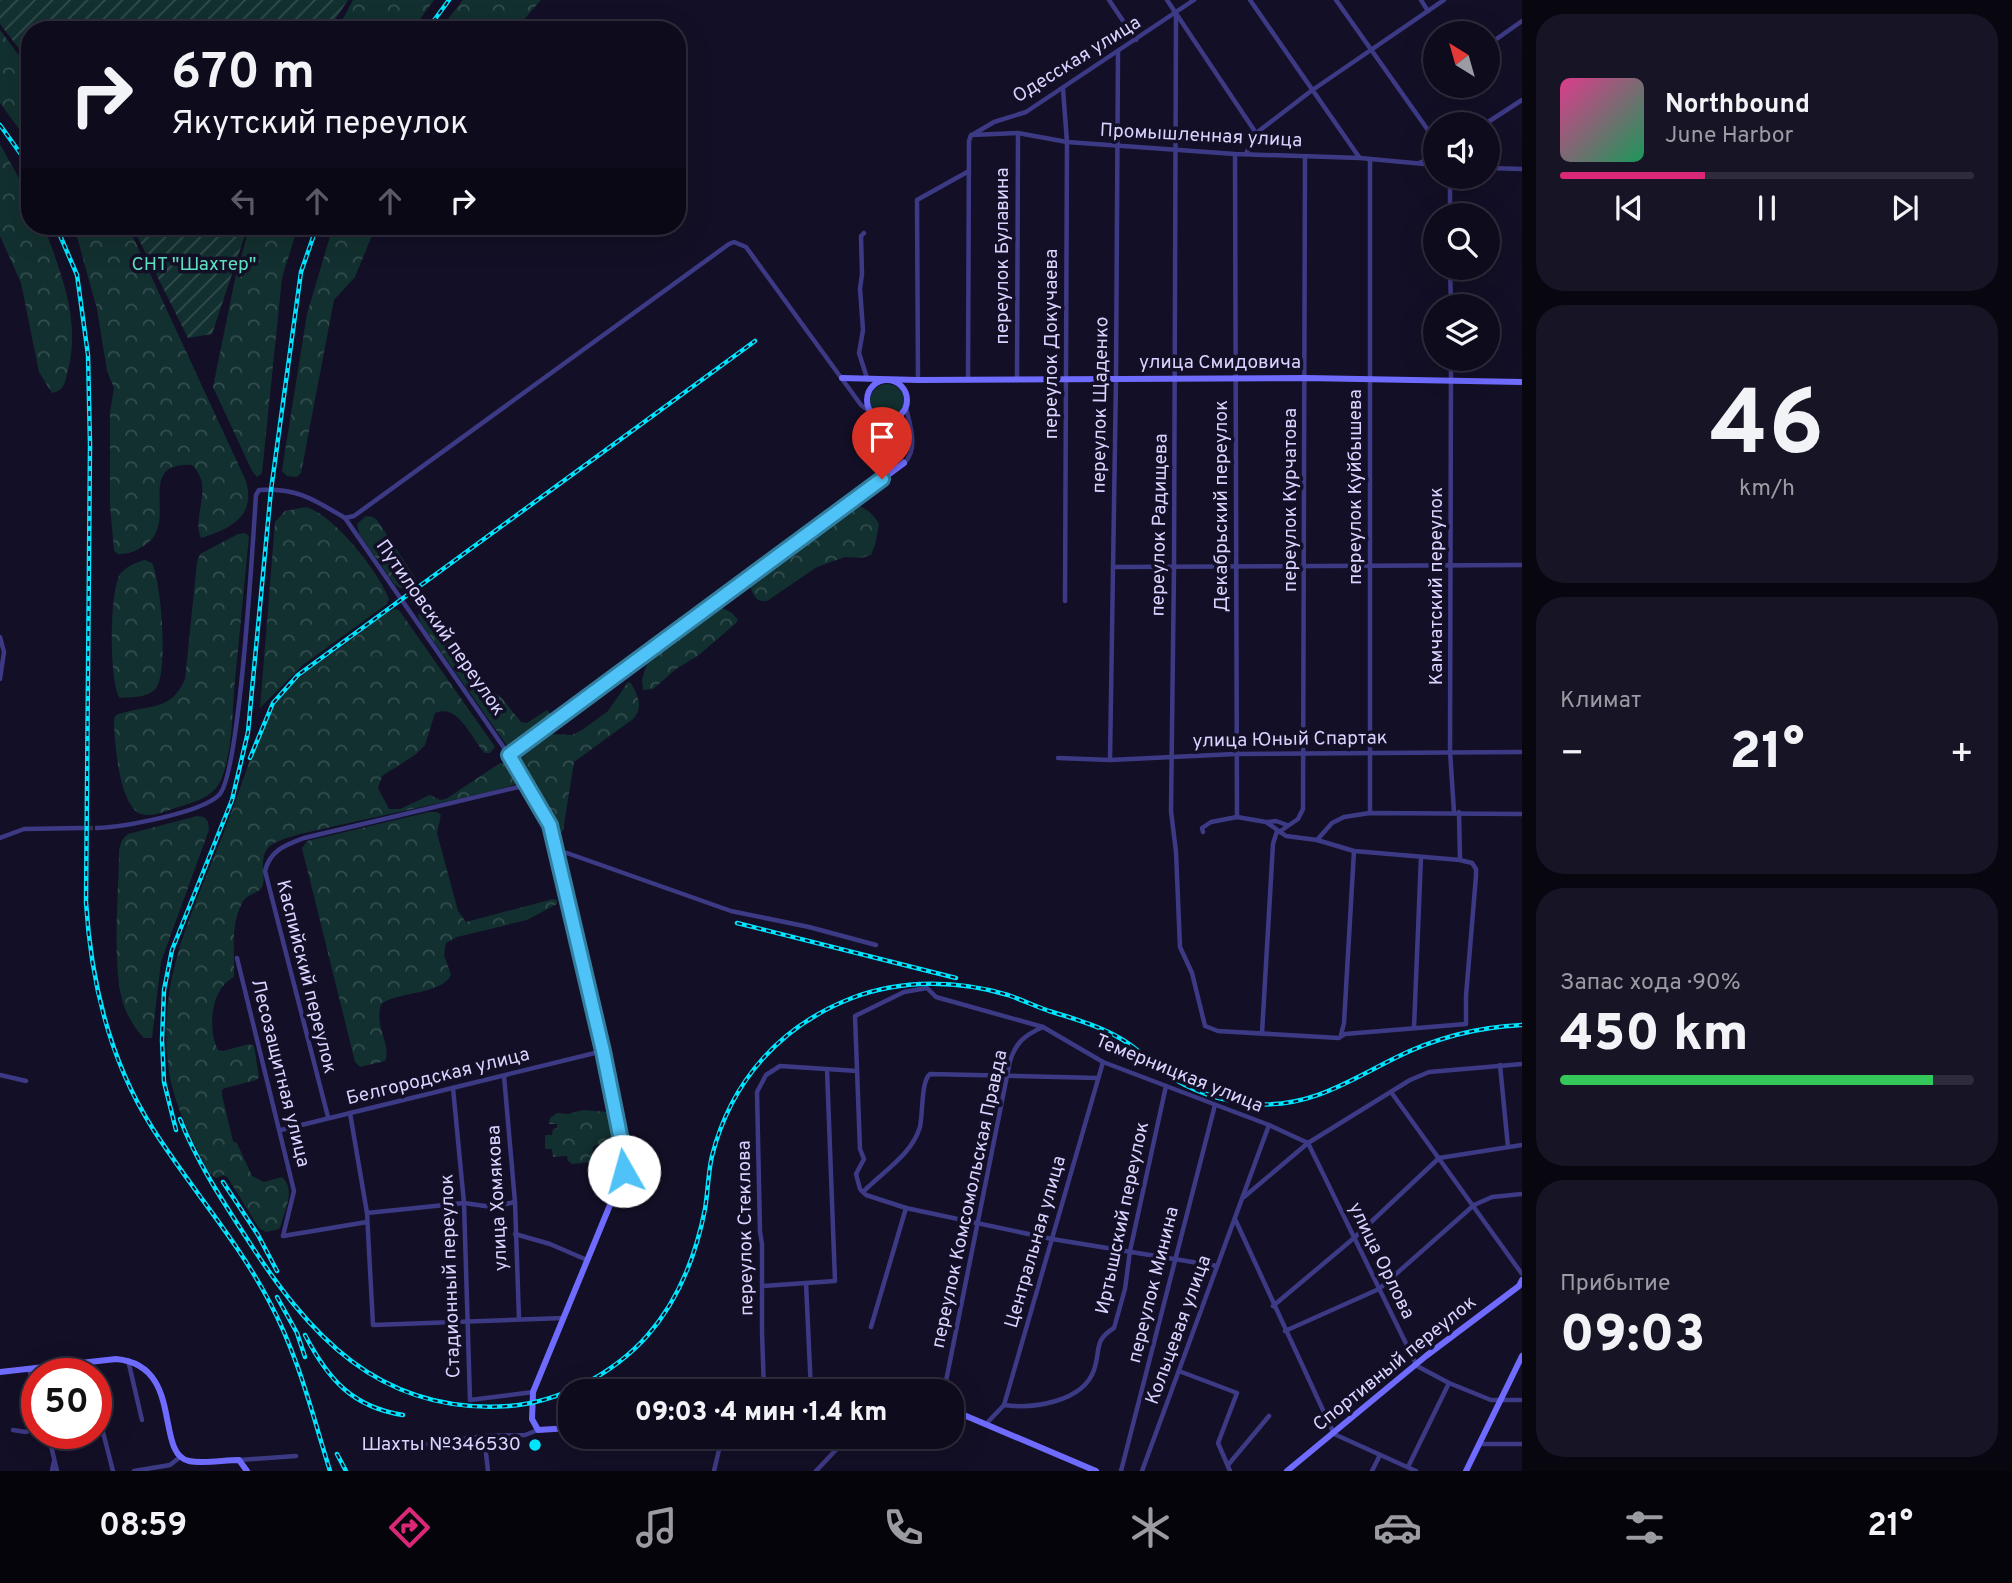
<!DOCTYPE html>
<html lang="ru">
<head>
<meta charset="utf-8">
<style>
  body { margin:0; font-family:Overpass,sans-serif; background:#171425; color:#f1f3f6; height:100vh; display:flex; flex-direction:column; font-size:26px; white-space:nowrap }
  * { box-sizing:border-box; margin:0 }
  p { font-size:23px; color:#9b9ba3 }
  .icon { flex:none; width:38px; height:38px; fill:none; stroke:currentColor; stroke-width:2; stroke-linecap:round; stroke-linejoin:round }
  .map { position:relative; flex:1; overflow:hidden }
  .side { display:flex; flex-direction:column; gap:14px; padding:14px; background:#08060f; width:490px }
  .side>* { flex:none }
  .top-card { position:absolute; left:21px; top:21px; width:665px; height:214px; border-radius:28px; box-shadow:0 7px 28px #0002,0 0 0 2px #2e2b3b; background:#0e0b1c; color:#f1f3f6; overflow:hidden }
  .needle { width:46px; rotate:323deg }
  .buttons { position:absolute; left:1423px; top:21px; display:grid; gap:14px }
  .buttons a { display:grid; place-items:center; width:77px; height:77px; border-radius:50%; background:#0e0b1c; box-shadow:0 7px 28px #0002,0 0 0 2px #2e2b3b; font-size:35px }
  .speed { position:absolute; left:21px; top:1358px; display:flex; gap:14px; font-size:35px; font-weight:700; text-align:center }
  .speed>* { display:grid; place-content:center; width:91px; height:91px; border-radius:50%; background:#0e0b1c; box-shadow:0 7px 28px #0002,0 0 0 2px #2e2b3b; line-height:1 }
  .speed .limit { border:10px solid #d22; background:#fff; color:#111 }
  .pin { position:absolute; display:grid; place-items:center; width:60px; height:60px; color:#fff; margin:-72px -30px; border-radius:50% 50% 50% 0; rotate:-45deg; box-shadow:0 0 7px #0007 }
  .pin .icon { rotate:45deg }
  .me { position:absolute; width:77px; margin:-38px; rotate:353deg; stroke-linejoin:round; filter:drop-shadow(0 0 5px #0008) }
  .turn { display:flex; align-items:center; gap:24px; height:147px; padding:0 35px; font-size:32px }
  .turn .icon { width:91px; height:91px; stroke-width:2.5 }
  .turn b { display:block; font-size:49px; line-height:60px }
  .lanes { display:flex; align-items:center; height:66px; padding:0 35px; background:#0003; justify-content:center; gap:35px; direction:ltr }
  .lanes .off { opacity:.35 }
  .big { font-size:52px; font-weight:800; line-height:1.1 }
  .side .tile { flex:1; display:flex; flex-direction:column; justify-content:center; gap:10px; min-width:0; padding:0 24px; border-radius:28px; background:#171425 }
  .side .dial { align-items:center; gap:0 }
  .dial b { font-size:91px; line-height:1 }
  .song { display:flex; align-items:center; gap:21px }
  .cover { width:84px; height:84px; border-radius:10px; background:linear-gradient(135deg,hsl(330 70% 55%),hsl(150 70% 35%)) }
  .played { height:7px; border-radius:4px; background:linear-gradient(90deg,#db2777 35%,#2e2b3b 35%) }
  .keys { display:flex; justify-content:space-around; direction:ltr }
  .heat { display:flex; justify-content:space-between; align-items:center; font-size:38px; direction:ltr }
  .charge { height:10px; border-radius:5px; background:linear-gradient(90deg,#34c759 90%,#2e2b3b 0) }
  .trip { position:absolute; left:558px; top:1379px; width:406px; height:70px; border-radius:28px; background:#0e0b1c; box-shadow:0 7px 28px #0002,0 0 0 2px #2e2b3b; font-weight:800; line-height:70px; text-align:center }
  .tabs { display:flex; height:112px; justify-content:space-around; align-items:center; background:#06040b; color:#9b9ba3 }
  .tabs .icon { width:49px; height:49px }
  .tabs .on { color:#db2777 }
  .tabs b { font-size:32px; color:#f1f3f6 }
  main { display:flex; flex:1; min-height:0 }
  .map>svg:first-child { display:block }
  .grass { fill:#12302f }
  .forest { fill:url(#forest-crowns) }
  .garden { fill:url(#garden-furrows) }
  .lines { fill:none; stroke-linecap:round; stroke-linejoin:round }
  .street-tunnel { stroke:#312d47; stroke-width:4.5; stroke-dasharray:4.5 2; stroke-linecap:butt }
  .street { stroke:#3d3a85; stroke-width:4.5 }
  .secondary { stroke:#6f6bff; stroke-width:6 }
  .rail-casing { stroke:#00e5ff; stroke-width:4.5 }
  .rail { stroke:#130f26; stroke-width:2; stroke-dasharray:5; stroke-linecap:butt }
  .route-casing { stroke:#337fa1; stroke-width:18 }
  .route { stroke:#4fc3f7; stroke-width:12 }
  .poi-dot { fill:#00e5ff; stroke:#130f26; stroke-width:2.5 }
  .labels { text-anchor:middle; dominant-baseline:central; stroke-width:7; stroke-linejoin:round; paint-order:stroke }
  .street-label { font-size:19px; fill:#d9d4ff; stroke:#130f26 }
  .park-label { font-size:19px; fill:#5fe0c0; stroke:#130f26 }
  .poi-label { font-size:19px; fill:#d9d4ff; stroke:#130f26; text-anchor:end }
</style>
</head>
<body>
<main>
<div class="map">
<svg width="1522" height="1471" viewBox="0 0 1522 1471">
  <defs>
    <pattern id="forest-crowns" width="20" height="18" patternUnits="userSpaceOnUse" patternTransform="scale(1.75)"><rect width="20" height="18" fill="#12302f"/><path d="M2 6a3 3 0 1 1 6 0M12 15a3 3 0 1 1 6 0" fill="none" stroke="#344d4e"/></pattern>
    <pattern id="garden-furrows" width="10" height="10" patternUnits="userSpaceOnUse" patternTransform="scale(1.75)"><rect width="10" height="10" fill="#12302f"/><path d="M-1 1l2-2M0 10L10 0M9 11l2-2" fill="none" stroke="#344d4e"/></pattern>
  </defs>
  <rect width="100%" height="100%" fill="#130f26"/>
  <circle class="grass" cx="887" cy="401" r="17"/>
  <g class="forest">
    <polygon points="353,0 434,0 412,30 337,30"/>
    <polygon points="463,0 541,0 515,30 439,30"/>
    <polygon points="0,30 30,70 30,144 0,103"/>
    <path d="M0,144L30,198V226H44C61,274 82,322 67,374C65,384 63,391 52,393L39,372L21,283L0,236Z"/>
    <path d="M74,226H128L246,481C256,517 230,529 201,538C191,516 215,487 192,465C143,462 167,505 157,530C154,539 147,544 139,549C131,553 127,554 118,554L114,551L110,505V412L114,388L107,371L97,309Z"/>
    <polygon points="250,226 298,226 282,278 262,473 257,477 252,471 213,387 236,274"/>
    <polygon points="333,226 376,226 355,277 334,300 301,473 297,477 287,476 282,471 285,451 307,314"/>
    <path d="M857,506C866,507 875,516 879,524L875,545L871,555L861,558L845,557L817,567L767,601C756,602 754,596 750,587L752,580L828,525Z"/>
    <path d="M306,507C335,516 378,571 389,599L387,604L303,665L260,708L275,522L285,511Z"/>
    <polygon points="366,516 373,517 377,520 416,579 417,584 407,592 395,585 359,534 357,524"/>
    <path d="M245,533L249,536C244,588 239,639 234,691C232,720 232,753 221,780C214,796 198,801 182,806C170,809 153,818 141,814C119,806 114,740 114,719L116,715C146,704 171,713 185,679L197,562L200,554L238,534Z"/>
    <path d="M145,560L152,563C161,581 169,672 156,688C148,698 132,697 120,698C109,684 109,587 121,573C127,566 137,562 145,560Z"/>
    <polygon points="717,605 732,613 738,620 736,623 699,655 676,669 653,689 643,690 642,679 649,658"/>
    <path d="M394,609L399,610L495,747L490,753H485C471,739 459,703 435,713L425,745L415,755L382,776L378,788L389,809H400L430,795L440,800L446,799L500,763L508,765L519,780V783C501,790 480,793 462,798C418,808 375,817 331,827C315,831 283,836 270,846C257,857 267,878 262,887C258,894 246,894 242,903C230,927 235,951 234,977C211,988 207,1029 218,1050L223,1051L249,1044L254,1046L259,1077L256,1080L225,1088L222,1090V1095L233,1141L237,1143L252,1176L264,1182L282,1177C296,1189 285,1210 281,1225L279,1229L266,1232L259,1228L228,1178L224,1175L216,1178L209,1173C192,1138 172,1103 168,1064C158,972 194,911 225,829C241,789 253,743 275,706C293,677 325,660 351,640C365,630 379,617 394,609Z"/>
    <polygon points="424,610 432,612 489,689 500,696 521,722 527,723 547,710 552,715 551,720 514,747 508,747 420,622 418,615"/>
    <path d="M628,682L631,683C638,696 644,707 633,719L574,762L563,831L558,834C552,828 553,821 549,814C541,795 519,779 519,758L522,752L542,738L551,734L572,735L582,730L608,711Z"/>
    <path d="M429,812H437L441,815L437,833L458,911L466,922L553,899L557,900V904L527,920L457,937L446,943L444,955L451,975C441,995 399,991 381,1004C374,1029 392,1044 385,1061L360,1067L355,1062L302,848L307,841Z"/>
    <path d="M197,816L204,817L208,822L209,830L161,962L152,1038H144C136,1030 128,1017 124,1006C111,969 119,891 119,850L122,840L128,834Z"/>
    <polygon points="583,1110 608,1112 617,1136 593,1147 592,1162 572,1164 568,1161 567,1156 553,1157 552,1149 545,1149 545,1135 552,1135 553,1129 557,1128 557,1124 549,1124 550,1118 557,1113 568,1114"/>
  </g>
  <g class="garden">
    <polygon points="0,0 348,0 328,30 30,30 30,63 0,24"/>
    <polygon points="132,226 248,226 212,334 188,338"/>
  </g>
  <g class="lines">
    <polyline class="street-tunnel" points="82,828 97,828"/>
    <g class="street">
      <polyline points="1109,0 1136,40"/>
      <polyline points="1167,0 1256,133"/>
      <polyline points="1250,0 1359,157"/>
      <polyline points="1336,0 1435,140"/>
      <polyline points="1421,0 1428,11"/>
      <polyline points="1176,13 1174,567 1171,811 1176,852 1180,947 1192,973 1205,1026 1218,1031 1339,1038 1345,1034 1466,1024 1466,996 1476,876 1476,869 1472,863 1460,860 1354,851 1317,840 1286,836 1266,822 1237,817 1211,822 1202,828 1203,832"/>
      <polyline points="1488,45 1522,21"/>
      <polyline points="1063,89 1067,142 1065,601"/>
      <polyline points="1485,124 1522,100"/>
      <polyline points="972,135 994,122 1026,112 1194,0"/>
      <polyline points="1235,154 1237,817"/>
      <polyline points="1246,154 1255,134 1311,91 1444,0"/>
      <polyline points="1370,161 1370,813"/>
      <polyline points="1419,163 1435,156"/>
      <polyline points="1488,168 1522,169"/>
      <polyline points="1450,177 1450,215"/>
      <polyline points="864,233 861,236 862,274 860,289 863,330 859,353 867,378"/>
      <polyline points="1450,268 1451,306"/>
      <polyline points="1451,359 1450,751 1454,812"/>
      <polyline points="918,380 917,200 969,171"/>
      <polyline points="968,380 969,141 971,135 1018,133 1067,142 1235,154 1360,158 1435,165"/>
      <polyline points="1017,380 1018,133"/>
      <path d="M872,415L878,430L904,463C919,449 910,425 906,408"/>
      <polyline points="345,518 509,755"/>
      <polyline points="1113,567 1522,565"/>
      <polyline points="0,637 4,652 0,679"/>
      <polyline points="1058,758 1110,760 1235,754 1522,752"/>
      <polyline points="1110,760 1116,379 1118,51"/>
      <polyline points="1459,812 1460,860"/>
      <polyline points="1268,822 1276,821 1287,825"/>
      <path d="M97,828C123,827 201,813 219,795C240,775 253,538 256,495L259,490C298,488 313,499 345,518L354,516L729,244L734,242L746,247L861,405L869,411"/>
      <polyline points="1279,832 1298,819 1303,809 1305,156"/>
      <polyline points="0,838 24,829 82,828"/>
      <polyline points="1317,840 1332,823 1344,817 1370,813 1522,814"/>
      <polyline points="558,854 567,853 731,911 809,927 876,945"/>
      <polyline points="237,958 294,1191 283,1236 367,1222"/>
      <polyline points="1414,1028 1421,857"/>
      <polyline points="1262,1033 1273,844 1277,831"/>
      <polyline points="1341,1035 1344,1023 1354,851"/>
      <polyline points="1500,1065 1508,1147"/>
      <polyline points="0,1075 26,1081"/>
      <polyline points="504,1076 515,1202 519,1319"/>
      <polyline points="453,1088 464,1203 470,1400 533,1392"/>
      <polyline points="1391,1092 1522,1274"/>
      <polyline points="350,1113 367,1213 373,1325 564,1318"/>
      <path d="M328,1117L265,871C270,850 286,845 304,838L527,785"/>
      <polyline points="281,1130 603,1051"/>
      <path d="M863,1192C882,1172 911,1156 920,1127C923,1113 921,1081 930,1074L1098,1078"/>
      <polyline points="1244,1197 1308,1143 1410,1080 1429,1072 1522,1064"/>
      <polyline points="367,1213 464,1203 492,1207 515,1202"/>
      <polyline points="1235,1219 1334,1434 1416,1471"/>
      <polyline points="515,1234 550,1244 587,1260"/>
      <polyline points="1217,1266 1052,1239 906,1208 866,1195 860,1189 856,1174 864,1159 860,1149 855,1016 904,992 927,988 936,997 1043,1027 1103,1062 1269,1125 1308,1143 1417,1366 1449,1383 1491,1400 1522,1400"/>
      <polyline points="806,1283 811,1391"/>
      <polyline points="763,1286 835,1281 827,1069"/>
      <polyline points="1273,1306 1354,1238 1439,1158 1522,1145"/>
      <polyline points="871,1327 906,1208"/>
      <polyline points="1285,1331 1379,1289 1474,1205 1492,1197 1522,1194"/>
      <polyline points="128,1360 142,1420"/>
      <polyline points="86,1363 89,1374"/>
      <polyline points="29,1369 37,1395"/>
      <polyline points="1179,1371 1237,1393 1218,1443 1230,1471"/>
      <polyline points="764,1391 762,1332 762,1244 760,1232 757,1092 766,1075 780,1066 857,1071"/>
      <path d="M944,1391L1010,1061C1016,1042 1025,1035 1043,1027"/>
      <polyline points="96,1405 113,1471"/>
      <path d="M1004,1405C1033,1409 1083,1402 1094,1370C1101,1350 1093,1341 1114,1328L1125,1289L1130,1251L1166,1086"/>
      <polyline points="986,1424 1004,1405 1103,1062"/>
      <polyline points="13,1430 26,1432 37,1428"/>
      <polyline points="48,1433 57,1471"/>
      <polyline points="484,1436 488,1471"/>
      <polyline points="1479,1444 1522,1444"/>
      <polyline points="401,1448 484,1436 525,1435 538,1430"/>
      <polyline points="240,1460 296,1456"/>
      <polyline points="1228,1465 1269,1416"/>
      <polyline points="1408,1467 1449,1383"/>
      <polyline points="52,1471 54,1461"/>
      <polyline points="134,1471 170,1465 180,1457"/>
      <polyline points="714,1471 722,1437"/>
      <polyline points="816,1471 848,1437"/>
      <polyline points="1121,1471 1215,1105"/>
      <polyline points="1142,1471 1269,1125"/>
      <polyline points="1372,1471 1380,1455"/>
    </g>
    <g class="secondary">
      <polyline points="842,378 918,380 1305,378 1522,382"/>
      <circle cx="887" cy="400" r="20"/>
      <path d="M0,1372L116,1359C185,1365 154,1454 189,1461C204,1464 224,1460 239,1460L247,1471"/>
      <polyline points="952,1410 1096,1471"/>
      <polyline points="570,1428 538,1430 532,1419 533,1392 624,1171 625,1160 603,1051 550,825 509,755 904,463"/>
      <polyline points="1287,1471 1426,1356 1519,1286 1522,1280"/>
      <polyline points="1466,1471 1522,1356"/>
    </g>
    <defs>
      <g id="rail">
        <polyline points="427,30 449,0"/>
        <polyline points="0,125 30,167"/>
        <path d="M56,226L77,275L88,355L90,445L86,902C91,983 109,1060 153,1129C190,1187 237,1240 269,1301C298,1355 312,1413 330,1471"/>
        <polyline points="250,758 273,703 298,675 755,341"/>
        <polyline points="737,923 956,978"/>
        <path d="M180,1119C196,1160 220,1197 244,1234C308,1335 379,1415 509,1406C560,1402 613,1374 647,1336C678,1301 696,1255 705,1209C708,1191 708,1173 712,1156C731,1081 780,1026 852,998C902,979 958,980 1008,995C1022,1000 1035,1006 1049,1011C1075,1019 1100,1026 1123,1040C1138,1049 1150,1062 1165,1073C1190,1091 1223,1102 1255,1104C1309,1108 1349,1081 1395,1058C1435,1038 1478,1027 1522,1025"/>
        <polyline points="176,1130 164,1082 162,1040 164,990 172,950 232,800 248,732 271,490 301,272 317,226"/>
        <polyline points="223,1182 258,1235 277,1271"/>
        <polyline points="277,1297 297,1333 305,1357"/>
        <path d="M305,1335C328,1379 352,1407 403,1415"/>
        <polyline points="337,1454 346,1471"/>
      </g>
    </defs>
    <use href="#rail" class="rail-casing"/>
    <use href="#rail" class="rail"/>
  </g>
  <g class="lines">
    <defs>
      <polyline id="route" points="624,1171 625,1160 603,1051 550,825 509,755 882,479"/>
    </defs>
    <use href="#route" class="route-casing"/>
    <use href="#route" class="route"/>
  </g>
  <circle class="poi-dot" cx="535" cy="1445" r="7"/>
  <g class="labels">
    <g class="street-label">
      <text transform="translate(1077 60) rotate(-32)">Одесская улица</text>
      <text transform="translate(1201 136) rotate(3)">Промышленная улица</text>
      <text transform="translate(1003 256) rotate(-90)">переулок Булавина</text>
      <text transform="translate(1052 344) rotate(-90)">переулок Докучаева</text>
      <text x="1220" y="363">улица Смидовича</text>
      <text transform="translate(1101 405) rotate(-89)">переулок Щаденко</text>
      <text transform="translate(1356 487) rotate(-90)">переулок Куйбышева</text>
      <text transform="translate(1291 500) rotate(-90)">переулок Курчатова</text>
      <text transform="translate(1222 506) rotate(-90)">Декабрьский переулок</text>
      <text transform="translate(1160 525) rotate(-89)">переулок Радищева</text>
      <text transform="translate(1437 586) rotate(-90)">Камчатский переулок</text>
      <text transform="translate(440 628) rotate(55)">Путиловский переулок</text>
      <text transform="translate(1290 740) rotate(-1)">улица Юный Спартак</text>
      <text transform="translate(306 977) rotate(76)">Каспийский переулок</text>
      <text transform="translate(280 1073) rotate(76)">Лесозащитная улица</text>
      <text transform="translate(1179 1074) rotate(22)">Темерницкая улица</text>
      <text transform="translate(438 1077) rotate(-14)">Белгородская улица</text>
      <text transform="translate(498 1198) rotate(-93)">улица Хомякова</text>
      <text transform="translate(970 1199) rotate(-78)">переулок Комсомольская Правда</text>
      <text transform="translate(1123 1218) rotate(-78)">Иртышский переулок</text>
      <text transform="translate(746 1228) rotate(-91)">переулок Стеклова</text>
      <text transform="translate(1036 1242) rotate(-74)">Центральная улица</text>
      <text transform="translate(1381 1261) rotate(64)">улица Орлова</text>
      <text transform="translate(451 1276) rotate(-92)">Стадионный переулок</text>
      <text transform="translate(1154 1285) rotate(-76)">переулок Минина</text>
      <text transform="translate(1179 1330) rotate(-70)">Кольцевая улица</text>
      <text transform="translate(1395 1364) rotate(-39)">Спортивный переулок</text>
    </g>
    <g class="park-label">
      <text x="194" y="265">СНТ "Шахтер"</text>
    </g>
    <g class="poi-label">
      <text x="521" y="1445">Шахты №346530</text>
    </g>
  </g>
</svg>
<div class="buttons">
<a><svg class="needle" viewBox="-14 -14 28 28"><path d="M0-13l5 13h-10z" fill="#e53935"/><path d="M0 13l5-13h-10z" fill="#9b9ba3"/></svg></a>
<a><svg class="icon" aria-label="sound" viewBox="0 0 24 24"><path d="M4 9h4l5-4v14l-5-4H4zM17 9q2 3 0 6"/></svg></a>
<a><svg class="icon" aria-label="search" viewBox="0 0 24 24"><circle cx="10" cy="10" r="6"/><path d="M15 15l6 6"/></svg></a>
<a><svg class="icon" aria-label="layers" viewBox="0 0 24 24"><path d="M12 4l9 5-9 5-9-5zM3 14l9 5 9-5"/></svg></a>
</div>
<div class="speed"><div class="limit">50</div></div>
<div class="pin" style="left:882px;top:479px;background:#d93025"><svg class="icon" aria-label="arrive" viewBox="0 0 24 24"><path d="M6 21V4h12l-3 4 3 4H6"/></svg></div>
<svg class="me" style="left:624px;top:1171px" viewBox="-20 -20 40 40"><circle r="19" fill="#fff"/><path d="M0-13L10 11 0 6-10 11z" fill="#4fc3f7"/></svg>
<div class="trip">09:03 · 4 мин · 1.4 km</div>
<div class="top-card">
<div class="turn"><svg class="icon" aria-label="right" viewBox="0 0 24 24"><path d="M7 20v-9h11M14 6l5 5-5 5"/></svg><div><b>670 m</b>Якутский переулок</div></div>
<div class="lanes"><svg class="icon off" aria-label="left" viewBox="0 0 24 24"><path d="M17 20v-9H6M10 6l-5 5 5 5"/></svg><svg class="icon off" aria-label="ahead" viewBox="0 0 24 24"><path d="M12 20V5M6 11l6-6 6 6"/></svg><svg class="icon off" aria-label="ahead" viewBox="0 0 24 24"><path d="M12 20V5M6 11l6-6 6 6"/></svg><svg class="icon" aria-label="right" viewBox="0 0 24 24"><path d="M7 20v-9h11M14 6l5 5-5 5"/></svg></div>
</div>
</div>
<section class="side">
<div class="tile">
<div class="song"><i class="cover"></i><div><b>Northbound</b><p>June Harbor</p></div></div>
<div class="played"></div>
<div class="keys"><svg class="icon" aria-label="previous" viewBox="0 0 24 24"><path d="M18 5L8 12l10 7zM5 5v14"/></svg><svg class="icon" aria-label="pause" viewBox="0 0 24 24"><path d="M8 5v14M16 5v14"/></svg><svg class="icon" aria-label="next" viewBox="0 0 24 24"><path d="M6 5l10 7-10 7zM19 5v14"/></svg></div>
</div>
<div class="tile dial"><b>46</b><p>km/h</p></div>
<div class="tile"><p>Климат</p>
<div class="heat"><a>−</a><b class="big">21°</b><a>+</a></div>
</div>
<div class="tile"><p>Запас хода · 90%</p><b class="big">450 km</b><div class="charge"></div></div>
<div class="tile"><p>Прибытие</p><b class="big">09:03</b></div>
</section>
</main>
<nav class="tabs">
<b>08:59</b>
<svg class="icon on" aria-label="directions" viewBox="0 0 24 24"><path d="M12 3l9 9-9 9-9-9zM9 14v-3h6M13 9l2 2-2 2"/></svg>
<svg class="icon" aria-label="music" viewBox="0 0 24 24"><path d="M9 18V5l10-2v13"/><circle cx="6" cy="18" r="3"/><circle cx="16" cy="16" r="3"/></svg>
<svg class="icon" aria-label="phone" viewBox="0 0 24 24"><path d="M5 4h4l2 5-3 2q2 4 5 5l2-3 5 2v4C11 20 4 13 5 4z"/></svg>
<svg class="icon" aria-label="climate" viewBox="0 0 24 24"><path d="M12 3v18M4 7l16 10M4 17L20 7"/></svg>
<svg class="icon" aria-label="car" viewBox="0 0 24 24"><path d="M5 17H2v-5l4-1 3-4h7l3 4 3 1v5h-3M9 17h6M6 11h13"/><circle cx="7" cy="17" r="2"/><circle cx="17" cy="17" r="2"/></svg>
<svg class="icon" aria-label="filters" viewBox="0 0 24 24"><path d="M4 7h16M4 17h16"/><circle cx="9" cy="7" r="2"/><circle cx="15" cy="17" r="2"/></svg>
<b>21°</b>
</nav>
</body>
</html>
